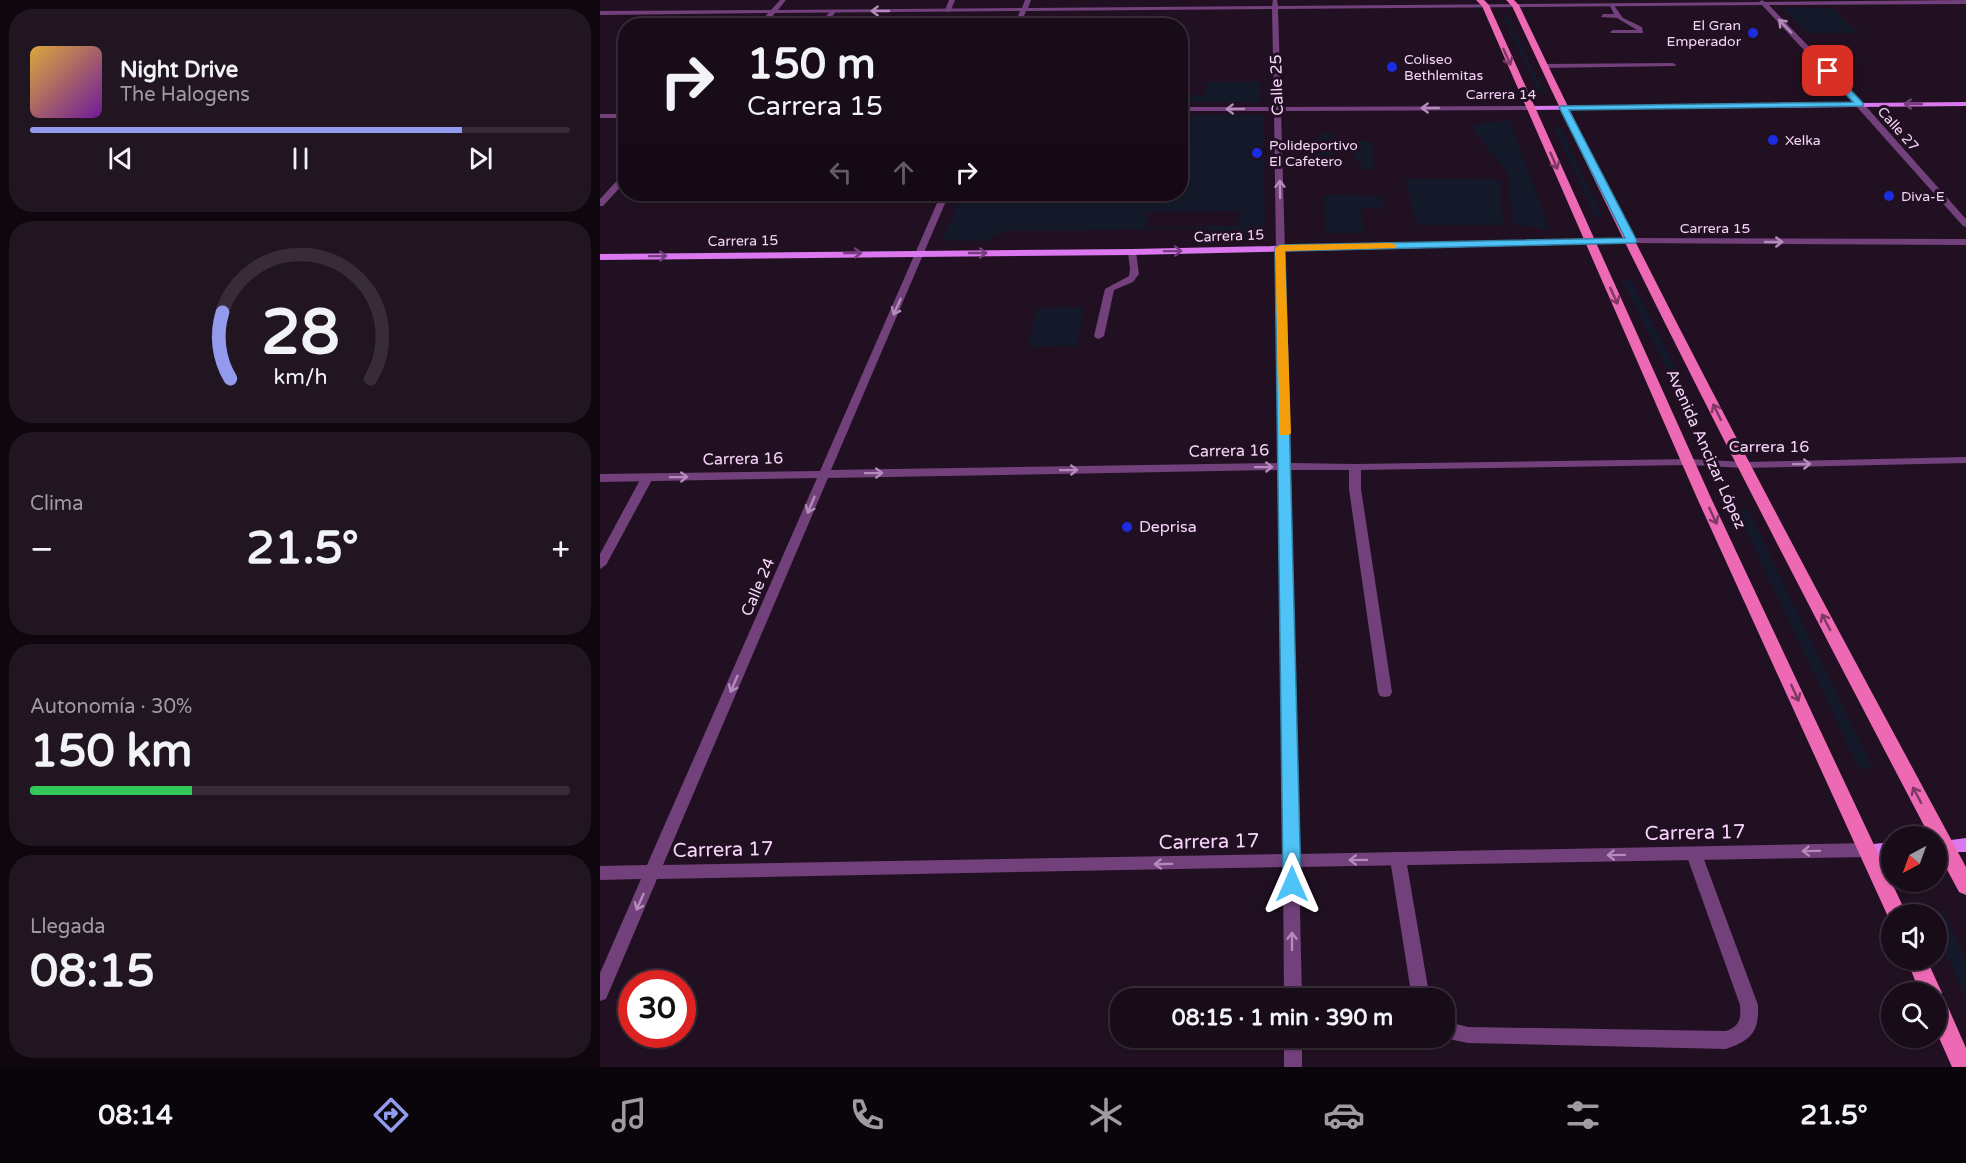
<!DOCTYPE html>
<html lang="es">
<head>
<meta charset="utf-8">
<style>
  body { margin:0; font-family:"Varela Round",sans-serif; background:#221522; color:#f1f3f6; height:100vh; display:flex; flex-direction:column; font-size:22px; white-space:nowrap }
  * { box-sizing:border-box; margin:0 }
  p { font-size:20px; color:#9f9ba2 }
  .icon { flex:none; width:33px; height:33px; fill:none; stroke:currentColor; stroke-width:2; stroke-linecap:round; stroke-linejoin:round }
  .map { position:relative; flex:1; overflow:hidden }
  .sheet { display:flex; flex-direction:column; gap:9px; padding:9px; background:#0e070e; width:600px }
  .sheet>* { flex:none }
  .guide { position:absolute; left:18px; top:18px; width:570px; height:183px; border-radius:24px; box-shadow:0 2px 4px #0004,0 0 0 2px #372c38; background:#190c19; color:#f1f3f6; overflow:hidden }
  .needle { width:39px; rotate:221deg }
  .buttons { position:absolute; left:1281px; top:826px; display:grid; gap:12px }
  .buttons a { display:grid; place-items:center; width:66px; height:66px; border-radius:50%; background:#190c19; box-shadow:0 2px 4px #0004,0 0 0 2px #372c38; font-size:30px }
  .speed { position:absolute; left:18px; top:970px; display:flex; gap:12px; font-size:30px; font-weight:700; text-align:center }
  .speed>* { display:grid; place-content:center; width:78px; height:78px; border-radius:50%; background:#190c19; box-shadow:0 2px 4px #0004,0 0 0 2px #372c38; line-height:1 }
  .speed .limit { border:9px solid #d22; background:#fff; color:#111 }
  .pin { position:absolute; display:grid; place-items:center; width:51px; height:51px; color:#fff; margin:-26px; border-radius:12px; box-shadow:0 3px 9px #0006 }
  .me { position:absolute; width:66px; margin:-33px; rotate:0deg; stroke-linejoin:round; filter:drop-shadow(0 0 4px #0008) }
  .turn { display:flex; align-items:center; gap:21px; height:126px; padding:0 30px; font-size:27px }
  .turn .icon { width:78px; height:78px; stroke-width:2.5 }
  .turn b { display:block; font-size:42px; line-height:51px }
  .lanes { display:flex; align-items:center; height:57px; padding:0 30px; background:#0003; justify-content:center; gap:30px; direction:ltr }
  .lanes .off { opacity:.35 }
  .big { font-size:45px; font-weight:800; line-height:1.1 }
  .sheet .card { flex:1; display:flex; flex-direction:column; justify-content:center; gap:9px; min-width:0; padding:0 21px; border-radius:24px; background:#221522 }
  .sheet .dial { align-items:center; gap:0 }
  .dial svg { height:156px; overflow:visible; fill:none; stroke:#372c38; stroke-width:7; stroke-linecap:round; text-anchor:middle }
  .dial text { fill:#f1f3f6; stroke:none }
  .song { display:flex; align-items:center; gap:18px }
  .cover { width:72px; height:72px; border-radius:9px; background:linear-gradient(135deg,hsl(40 70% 55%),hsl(280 70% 35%)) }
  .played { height:6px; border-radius:3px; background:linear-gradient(90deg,#919aed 80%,#372c38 80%) }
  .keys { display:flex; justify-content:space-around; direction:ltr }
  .heat { display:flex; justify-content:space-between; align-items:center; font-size:33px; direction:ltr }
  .charge { height:9px; border-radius:4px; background:linear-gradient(90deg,#34c759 30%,#372c38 0) }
  .trip { position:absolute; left:510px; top:988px; width:345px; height:60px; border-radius:24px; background:#190c19; box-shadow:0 2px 4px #0004,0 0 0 2px #372c38; font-weight:800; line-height:60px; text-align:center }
  .menu { display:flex; height:96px; justify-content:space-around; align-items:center; background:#0a050a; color:#9f9ba2 }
  .menu .icon { width:42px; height:42px }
  .menu .current { color:#919aed }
  .menu b { font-size:27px; color:#f1f3f6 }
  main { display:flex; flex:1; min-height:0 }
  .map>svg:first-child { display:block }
  .green { fill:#14192a; fill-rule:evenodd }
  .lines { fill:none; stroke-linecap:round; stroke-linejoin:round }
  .lane { fill:#72417b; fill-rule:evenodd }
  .street { fill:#72417b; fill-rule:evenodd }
  .secondary { fill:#db77ef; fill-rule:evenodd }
  .primary { fill:#ed69b4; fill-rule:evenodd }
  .oneway { stroke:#b48bba }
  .oneway2 { stroke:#7d3863 }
  .oneway3 { stroke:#753e7e }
  .route { fill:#4fc3f7; stroke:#337fa1; stroke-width:1.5 }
  .slow { fill:#f59e0b }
  .poi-dot { fill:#1b2de1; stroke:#211021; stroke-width:2 }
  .labels { text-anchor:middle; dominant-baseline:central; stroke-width:6; stroke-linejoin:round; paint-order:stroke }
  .far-poi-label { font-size:14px; fill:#f7d5fa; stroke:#211021; text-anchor:start }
  .far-street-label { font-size:14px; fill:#f7d5fa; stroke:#211021 }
  .street-label { font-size:16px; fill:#f7d5fa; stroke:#211021 }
  .poi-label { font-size:16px; fill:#f7d5fa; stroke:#211021; text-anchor:start }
  .near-street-label { font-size:20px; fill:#f7d5fa; stroke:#211021 }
</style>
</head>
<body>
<main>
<section class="sheet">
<div class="card">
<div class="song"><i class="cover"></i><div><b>Night Drive</b><p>The Halogens</p></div></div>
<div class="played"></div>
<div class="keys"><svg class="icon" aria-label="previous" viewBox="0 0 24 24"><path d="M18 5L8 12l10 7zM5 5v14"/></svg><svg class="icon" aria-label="pause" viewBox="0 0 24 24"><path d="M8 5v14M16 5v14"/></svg><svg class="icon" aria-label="next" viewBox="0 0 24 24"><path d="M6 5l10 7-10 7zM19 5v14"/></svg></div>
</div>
<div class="card dial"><svg viewBox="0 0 100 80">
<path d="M14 69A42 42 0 1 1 86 69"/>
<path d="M14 69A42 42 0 0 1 10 35" stroke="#919aed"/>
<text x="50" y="56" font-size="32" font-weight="700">28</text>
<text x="50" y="72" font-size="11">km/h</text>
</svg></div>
<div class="card"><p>Clima</p>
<div class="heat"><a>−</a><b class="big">21.5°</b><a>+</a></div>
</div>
<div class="card"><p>Autonomía · 30%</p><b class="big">150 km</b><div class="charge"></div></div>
<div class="card"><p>Llegada</p><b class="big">08:15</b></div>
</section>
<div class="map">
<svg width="1366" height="1067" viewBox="0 0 1366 1067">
  <rect width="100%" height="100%" fill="#211021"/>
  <g class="green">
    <polygon points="1183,8 1232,8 1258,33 1207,33"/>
    <polygon points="902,15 907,15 945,93 939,93"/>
    <polygon points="606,82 660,82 660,102 581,102 581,95 605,95"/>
    <path d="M581,115H664L665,239H623L604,229L405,231L384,241L343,240L361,194H580ZM548,212L639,211L638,226L546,227Z"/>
    <polygon points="909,120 950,230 912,224 908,174 871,126"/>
    <polygon points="954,128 961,128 1002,216 995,216"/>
    <polygon points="720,133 733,134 735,158 724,158 708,153"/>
    <polygon points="753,141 772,141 775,169 762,169 762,162 755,162"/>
    <polygon points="805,178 901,180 903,225 816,225"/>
    <polygon points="724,195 781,196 784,209 761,208 764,233 725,233"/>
    <polygon points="1022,280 1031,280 1102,420 1093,420"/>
    <polygon points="484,307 477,346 428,347 437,308"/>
    <polygon points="1148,509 1273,768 1259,769 1136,510"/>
    <polygon points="1343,911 1366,959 1366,998 1337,935 1336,915 1327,915 1326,912"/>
  </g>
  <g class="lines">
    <g class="lane">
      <polygon points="349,0 355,0 351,10 348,12 345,10"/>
      <polygon points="1009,4 1013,4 1023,18 1042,27 1043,33 1011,33 1010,32 1013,30 1037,30 1017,18 1001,17 1003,14 1014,14"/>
      <polygon points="231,10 236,11 226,26 219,26"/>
      <polygon points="1073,63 1076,65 1075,66 943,68 940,66 943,64"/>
      <polygon points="532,249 536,252 539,274 533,282 514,290 504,336 499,339 496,338 494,336 505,289 529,276 530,269 528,252"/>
      <polygon points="755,464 761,467 761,489 792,692 790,696 785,697 780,696 778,692 749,489 749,467"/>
      <polygon points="47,474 53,478 6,565 0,569 0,554 41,478"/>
      <path d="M1094,847L1100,849L1102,854L1158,1005C1159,1033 1151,1040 1126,1049L868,1043L844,1038V1021L868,1027L1126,1031C1140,1026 1141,1019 1140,1005L1086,854L1088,849Z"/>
      <polygon points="798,852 804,854 806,859 830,999 812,999 790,859 792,854"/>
    </g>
    <g class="street">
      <path d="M180,0H186L178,10L422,8L425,0H431L428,8L672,6L673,0H677L678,6L1159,2L1162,0L1165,2L1366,0V4L1169,5L1263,103L1366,219V227L1363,226L1257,107L1162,5L678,9L681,107L930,106L934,108L930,110L681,111L691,463L755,464L1090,459L1144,462L1366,457V463L1144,468L1090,465L755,470H691L699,854L1269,843L1274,845L1277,850L1274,855L1269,857L699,867L702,999H684L683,867L57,879L6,999L0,1001V973L41,879L0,880V866L47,865L217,478L0,482V474L220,471L341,194H349L231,470L679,463L674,111H580V107H674L672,9L426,11L420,26H414L420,11L175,13L165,26H158L168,13L0,15V11L171,10ZM679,470L683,854L63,865L228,478Z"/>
      <rect x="0" y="114" width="26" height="4"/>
      <polygon points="23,174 26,174 26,181 3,206 0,206 0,199"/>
      <polygon points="1032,238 1366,239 1366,245 1029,243 1028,241"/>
      <rect x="684" y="1038" width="18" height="29"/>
    </g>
    <g class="secondary">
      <polygon points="1366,102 1366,106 930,110 926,108 930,106"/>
      <polygon points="1032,238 1036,241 1035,243 532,255 0,260 0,254 532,249"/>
      <polygon points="1366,838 1366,852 1336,852 1336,842"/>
      <polygon points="1292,842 1292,856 1269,857 1264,855 1261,850 1264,845"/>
    </g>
    <g class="primary">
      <polygon points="876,0 884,0 889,5 1111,498 1307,915 1292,915 1292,922 1290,921 1097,498 882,6"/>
      <path d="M906,0H914L919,5C1058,297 1212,582 1366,867V895L1359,892L1336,849V837H1330C1186,562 1042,287 912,6Z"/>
      <polygon points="1307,960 1327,960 1342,993 1340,996 1344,998 1366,1048 1366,1067 1352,1067 1336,1031 1336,993 1320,993"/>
    </g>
  </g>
  <defs><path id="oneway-shaft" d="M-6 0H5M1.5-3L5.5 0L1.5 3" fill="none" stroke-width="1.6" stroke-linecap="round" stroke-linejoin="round" transform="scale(1.5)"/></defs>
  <g class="oneway">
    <use href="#oneway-shaft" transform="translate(280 11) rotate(180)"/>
    <use href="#oneway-shaft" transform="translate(1185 26) rotate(-134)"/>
    <use href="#oneway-shaft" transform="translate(830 108) rotate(180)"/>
    <use href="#oneway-shaft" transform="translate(635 109) rotate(179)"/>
    <use href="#oneway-shaft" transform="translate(680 189) rotate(-91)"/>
    <use href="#oneway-shaft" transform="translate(1174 242)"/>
    <use href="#oneway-shaft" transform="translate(297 307) rotate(114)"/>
    <use href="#oneway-shaft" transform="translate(1202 464) rotate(-1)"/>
    <use href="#oneway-shaft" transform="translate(664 467) rotate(-1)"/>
    <use href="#oneway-shaft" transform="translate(469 470) rotate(-1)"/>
    <use href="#oneway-shaft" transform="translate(274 473) rotate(-1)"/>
    <use href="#oneway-shaft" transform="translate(79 477) rotate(-1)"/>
    <use href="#oneway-shaft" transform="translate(211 505) rotate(113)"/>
    <use href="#oneway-shaft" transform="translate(134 684) rotate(113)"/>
    <use href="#oneway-shaft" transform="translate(1211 851) rotate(179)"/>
    <use href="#oneway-shaft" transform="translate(1016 855) rotate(179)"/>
    <use href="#oneway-shaft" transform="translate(758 860) rotate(179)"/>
    <use href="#oneway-shaft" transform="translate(563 864) rotate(179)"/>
    <use href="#oneway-shaft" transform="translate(40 902) rotate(114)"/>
    <use href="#oneway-shaft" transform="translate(692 941) rotate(-90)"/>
  </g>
  <g class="oneway2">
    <use href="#oneway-shaft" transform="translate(907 57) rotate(66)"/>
    <use href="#oneway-shaft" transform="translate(954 161) rotate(67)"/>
    <use href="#oneway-shaft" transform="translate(1014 296) rotate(65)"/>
    <use href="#oneway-shaft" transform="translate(1117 412) rotate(-116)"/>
    <use href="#oneway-shaft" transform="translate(1113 516) rotate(65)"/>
    <use href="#oneway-shaft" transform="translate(1226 622) rotate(-118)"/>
    <use href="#oneway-shaft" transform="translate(1195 693) rotate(65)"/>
    <use href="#oneway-shaft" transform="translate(1317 795) rotate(-118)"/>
  </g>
  <g class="oneway3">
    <use href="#oneway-shaft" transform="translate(1313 104) rotate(180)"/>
    <use href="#oneway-shaft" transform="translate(573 251) rotate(-1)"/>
    <use href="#oneway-shaft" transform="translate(253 253) rotate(-1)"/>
    <use href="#oneway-shaft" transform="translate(378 253)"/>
    <use href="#oneway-shaft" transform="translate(58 256) rotate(-1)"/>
  </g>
  <polygon class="route" points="1225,69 1231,69 1263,103 1263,106 969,110 1037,241 1035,243 685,251 701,884 698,890 692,892 686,890 683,884 675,248 680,245 1025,238 959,107 961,106 1253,102 1225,73"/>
  <polygon class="slow" points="792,243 797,246 795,248 685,251 691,433 689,435 680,435 675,248 680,245"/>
  <g class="poi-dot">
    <circle cx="1153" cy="33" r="6"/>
    <circle cx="792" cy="67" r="6"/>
    <circle cx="1173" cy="140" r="6"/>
    <circle cx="657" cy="153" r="6"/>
    <circle cx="1289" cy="196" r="6"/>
    <circle cx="527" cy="527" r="6"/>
  </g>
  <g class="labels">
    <g class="far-poi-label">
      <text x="1141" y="25" text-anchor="end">El Gran<tspan x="1141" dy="16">Emperador</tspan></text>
      <text x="804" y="59">Coliseo<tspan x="804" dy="16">Bethlemitas</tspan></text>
      <text x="1185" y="140">Xelka</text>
      <text x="669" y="145">Polideportivo<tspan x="669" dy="16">El Cafetero</tspan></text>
      <text x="1301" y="196">Diva-E</text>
    </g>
    <g class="far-street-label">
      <text x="901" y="94">Carrera 14</text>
      <text transform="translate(1298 129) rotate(48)">Calle 27</text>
      <text x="1115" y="228">Carrera 15</text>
      <text transform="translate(629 236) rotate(-2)">Carrera 15</text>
      <text transform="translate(143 241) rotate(-1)">Carrera 15</text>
    </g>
    <g class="street-label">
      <text transform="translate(677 85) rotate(-92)">Calle 25</text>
      <text x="1169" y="447">Carrera 16</text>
      <text transform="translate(1106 449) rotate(66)">Avenida Ancizar López</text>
      <text transform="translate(629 451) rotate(-1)">Carrera 16</text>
      <text transform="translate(143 459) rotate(-1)">Carrera 16</text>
      <text transform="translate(158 587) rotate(-67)">Calle 24</text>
    </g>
    <g class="poi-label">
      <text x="539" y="527">Deprisa</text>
    </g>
    <g class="near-street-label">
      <text transform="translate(1095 833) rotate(-1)">Carrera 17</text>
      <text transform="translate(609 842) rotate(-1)">Carrera 17</text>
      <text transform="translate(123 850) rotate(-1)">Carrera 17</text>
    </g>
  </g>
</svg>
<div class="buttons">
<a><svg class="needle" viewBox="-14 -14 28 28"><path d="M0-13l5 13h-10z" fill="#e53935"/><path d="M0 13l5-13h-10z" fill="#9f9ba2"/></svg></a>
<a><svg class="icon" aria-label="sound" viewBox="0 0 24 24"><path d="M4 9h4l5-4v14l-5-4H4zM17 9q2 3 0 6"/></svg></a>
<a><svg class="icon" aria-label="search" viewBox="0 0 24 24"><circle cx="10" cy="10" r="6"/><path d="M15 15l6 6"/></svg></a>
</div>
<div class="speed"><div class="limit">30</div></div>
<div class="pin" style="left:1228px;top:71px;background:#d93025"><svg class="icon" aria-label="arrive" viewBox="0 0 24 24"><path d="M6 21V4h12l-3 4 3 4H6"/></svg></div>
<svg class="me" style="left:692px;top:884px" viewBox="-20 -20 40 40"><path d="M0-17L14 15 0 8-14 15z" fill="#4fc3f7" stroke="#fff" stroke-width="4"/></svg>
<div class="trip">08:15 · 1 min · 390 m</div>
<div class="guide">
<div class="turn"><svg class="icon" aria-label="right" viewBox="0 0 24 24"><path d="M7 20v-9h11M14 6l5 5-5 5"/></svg><div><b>150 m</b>Carrera 15</div></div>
<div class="lanes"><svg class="icon off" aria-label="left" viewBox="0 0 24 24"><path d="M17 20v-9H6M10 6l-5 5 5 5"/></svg><svg class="icon off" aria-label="ahead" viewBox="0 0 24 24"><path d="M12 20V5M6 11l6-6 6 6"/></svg><svg class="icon" aria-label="right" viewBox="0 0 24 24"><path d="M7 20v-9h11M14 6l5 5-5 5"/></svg></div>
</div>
</div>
</main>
<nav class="menu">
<b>08:14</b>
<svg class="icon current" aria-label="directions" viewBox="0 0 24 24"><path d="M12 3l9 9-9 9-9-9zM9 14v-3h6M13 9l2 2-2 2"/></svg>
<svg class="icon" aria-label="music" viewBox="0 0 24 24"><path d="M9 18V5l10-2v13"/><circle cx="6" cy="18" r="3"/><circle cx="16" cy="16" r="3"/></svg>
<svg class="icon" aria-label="phone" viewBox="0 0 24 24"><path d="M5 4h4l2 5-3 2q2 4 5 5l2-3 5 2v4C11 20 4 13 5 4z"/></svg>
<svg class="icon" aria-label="climate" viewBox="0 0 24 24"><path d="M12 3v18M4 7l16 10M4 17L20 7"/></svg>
<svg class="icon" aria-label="car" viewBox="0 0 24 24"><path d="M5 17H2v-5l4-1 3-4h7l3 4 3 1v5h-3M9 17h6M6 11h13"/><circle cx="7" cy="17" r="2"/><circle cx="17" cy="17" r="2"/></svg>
<svg class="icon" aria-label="filters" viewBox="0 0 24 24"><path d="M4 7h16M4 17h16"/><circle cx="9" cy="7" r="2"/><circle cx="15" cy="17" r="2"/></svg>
<b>21.5°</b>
</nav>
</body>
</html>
